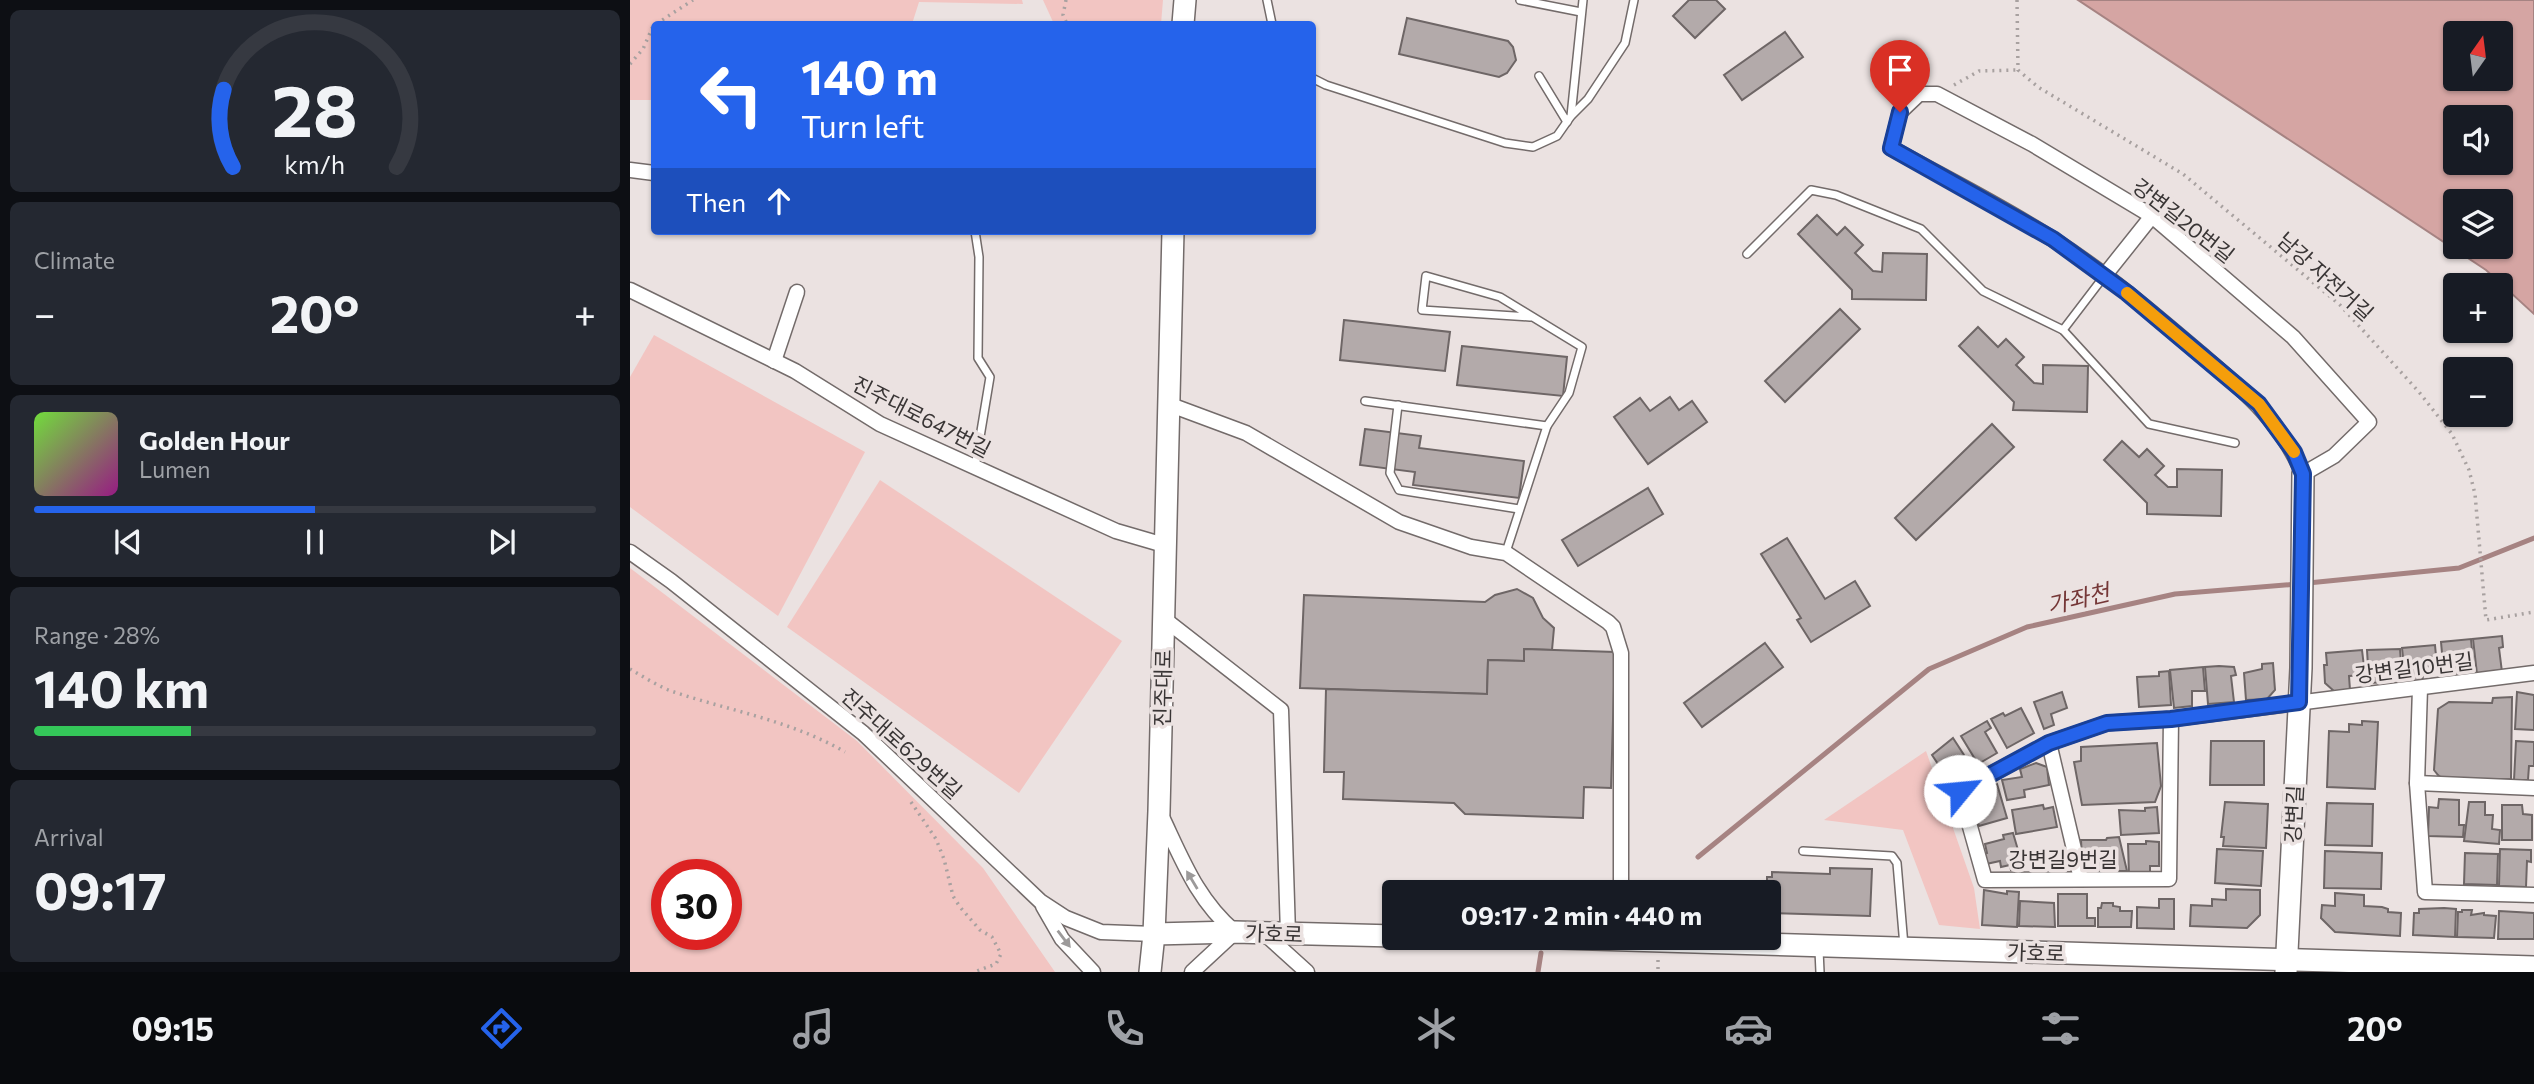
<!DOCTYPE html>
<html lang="en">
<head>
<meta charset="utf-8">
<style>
  body { margin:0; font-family:Commissioner,"Noto Sans KR",sans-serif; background:#242831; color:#f1f3f6; height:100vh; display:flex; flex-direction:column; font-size:26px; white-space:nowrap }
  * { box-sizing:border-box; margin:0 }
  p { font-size:23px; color:#9ea1a6 }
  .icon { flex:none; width:38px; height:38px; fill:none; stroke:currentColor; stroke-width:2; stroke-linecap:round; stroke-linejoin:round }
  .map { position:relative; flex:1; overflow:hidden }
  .side { display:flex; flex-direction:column; gap:10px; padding:10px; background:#0d0f14; width:630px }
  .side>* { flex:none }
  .hud { position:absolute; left:21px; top:21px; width:665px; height:214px; border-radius:7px; box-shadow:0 2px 5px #0004; background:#2563eb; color:#fff; overflow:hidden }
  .needle { width:46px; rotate:14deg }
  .buttons { position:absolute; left:1813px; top:21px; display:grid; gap:14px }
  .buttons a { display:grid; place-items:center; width:70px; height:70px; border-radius:7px; background:#171b24; box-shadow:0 2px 5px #0004; font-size:35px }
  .speed { position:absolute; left:21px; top:859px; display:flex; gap:14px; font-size:35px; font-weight:700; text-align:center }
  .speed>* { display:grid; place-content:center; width:91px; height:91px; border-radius:50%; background:#171b24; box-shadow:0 2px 5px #0004; line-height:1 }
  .speed .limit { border:10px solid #d22; background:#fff; color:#111 }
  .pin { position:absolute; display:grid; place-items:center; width:60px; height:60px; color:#fff; margin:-72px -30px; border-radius:50% 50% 50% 0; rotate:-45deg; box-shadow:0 0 7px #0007 }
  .pin .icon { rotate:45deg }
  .me { position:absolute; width:77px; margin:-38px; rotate:62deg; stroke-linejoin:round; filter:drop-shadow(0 0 5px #0008) }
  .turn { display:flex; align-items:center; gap:24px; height:147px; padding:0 35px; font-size:32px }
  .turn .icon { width:91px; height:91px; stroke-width:2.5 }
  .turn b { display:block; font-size:49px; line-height:60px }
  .then { display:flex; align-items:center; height:66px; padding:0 35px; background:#0003; gap:14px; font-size:26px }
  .big { font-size:52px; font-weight:700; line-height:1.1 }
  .side .widget { flex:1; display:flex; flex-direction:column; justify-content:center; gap:10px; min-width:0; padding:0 24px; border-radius:10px; background:#242831 }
  .side .dial { align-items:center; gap:0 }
  .dial svg { height:182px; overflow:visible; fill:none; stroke:#363941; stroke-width:7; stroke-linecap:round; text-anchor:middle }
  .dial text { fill:#f1f3f6; stroke:none }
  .song { display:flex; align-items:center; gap:21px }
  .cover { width:84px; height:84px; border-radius:10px; background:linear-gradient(135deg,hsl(100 70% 55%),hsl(310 70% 35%)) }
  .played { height:7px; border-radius:4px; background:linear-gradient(90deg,#2563eb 50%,#363941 50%) }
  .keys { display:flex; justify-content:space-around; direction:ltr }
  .heat { display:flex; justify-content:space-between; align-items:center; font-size:38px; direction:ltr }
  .charge { height:10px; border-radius:5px; background:linear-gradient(90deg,#34c759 28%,#363941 0) }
  .trip { position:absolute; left:752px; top:880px; width:399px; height:70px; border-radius:7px; background:#171b24; box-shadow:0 2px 5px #0004; font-weight:700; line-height:70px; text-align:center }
  .tab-bar { display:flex; height:112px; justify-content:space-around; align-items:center; background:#090b0e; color:#9ea1a6 }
  .tab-bar .icon { width:49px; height:49px }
  .tab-bar .current { color:#2563eb }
  .tab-bar b { font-size:32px; color:#f1f3f6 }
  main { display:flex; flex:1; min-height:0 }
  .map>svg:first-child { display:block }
  .green { fill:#f2c5c2; fill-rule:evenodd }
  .water { fill:#d5a5a3; stroke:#a68382; stroke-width:2; fill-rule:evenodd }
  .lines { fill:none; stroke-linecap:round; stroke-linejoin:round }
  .stream { stroke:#a68382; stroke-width:5 }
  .building { fill:#b3aaaa; stroke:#6e6666; stroke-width:2 }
  .lane-casing { stroke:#736b6a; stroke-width:10 }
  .street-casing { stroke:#736b6a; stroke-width:17 }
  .secondary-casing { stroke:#736b6a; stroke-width:24 }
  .path { stroke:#a8a1a0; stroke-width:3.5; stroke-dasharray:2 5; stroke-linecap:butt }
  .lane { stroke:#fff; stroke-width:7 }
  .street { stroke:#fff; stroke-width:14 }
  .secondary { stroke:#fff; stroke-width:21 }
  .oneway { fill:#9c9a9a }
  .route-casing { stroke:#184099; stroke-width:18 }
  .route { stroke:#2563eb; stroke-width:12 }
  .slow { stroke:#f59e0b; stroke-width:12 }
  .labels { text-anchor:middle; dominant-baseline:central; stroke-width:7; stroke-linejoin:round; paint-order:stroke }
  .street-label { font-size:21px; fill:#393535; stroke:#ebe2e1 }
  .water-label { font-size:23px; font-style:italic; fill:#753737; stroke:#ebe2e1 }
</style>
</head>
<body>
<main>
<section class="side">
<div class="widget dial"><svg viewBox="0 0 100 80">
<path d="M14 69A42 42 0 1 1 86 69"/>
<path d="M14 69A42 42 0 0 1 10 35" stroke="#2563eb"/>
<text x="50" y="56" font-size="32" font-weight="700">28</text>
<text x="50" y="72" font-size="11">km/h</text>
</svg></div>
<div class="widget"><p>Climate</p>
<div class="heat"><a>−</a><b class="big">20°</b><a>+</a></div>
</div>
<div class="widget">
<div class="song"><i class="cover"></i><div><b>Golden Hour</b><p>Lumen</p></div></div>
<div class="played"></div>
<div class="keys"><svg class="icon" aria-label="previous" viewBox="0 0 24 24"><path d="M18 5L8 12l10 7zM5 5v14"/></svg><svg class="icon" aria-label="pause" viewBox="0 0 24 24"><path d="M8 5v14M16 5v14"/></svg><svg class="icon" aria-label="next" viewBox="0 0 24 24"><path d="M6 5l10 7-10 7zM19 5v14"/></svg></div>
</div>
<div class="widget"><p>Range · 28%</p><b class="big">140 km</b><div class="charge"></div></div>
<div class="widget"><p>Arrival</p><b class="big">09:17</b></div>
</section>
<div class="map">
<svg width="1904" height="972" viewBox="0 0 1904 972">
  <rect width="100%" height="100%" fill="#ebe2e1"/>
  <g class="green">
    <polygon points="0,0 392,0 393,4 289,2 282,24 24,24 24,100 0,100"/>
    <polygon points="413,0 533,0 531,24 424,24"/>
    <polygon points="24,335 235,452 148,616 0,507 0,377"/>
    <polygon points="250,480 492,641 389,793 157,627"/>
    <path d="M0,568L227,741L353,868L425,972H0ZM37,875H96V934H37Z"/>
    <polygon points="1296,751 1344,888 1350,929 1309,925 1273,830 1194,820"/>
  </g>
  <path class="water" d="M1448,0H1904V314L1856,270ZM1825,33H1871V79H1825ZM1825,117H1871V163H1825ZM1825,201H1871V247H1825Z"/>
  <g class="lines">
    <g class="stream">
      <polyline points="1678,583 1829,568 1904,538"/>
      <polyline points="1068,857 1299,669 1397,627 1545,594 1668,584"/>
      <polyline points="908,972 911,953"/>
    </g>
  </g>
  <g class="building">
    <polygon points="1059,0 1086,0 1095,9 1065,38 1043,16"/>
    <polygon points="777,18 878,41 883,47 886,60 877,73 869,77 769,54"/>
    <polygon points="1155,32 1173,57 1112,100 1094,75"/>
    <polygon points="1187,215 1207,235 1215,227 1233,245 1225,253 1243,271 1252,272 1253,253 1297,254 1296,300 1222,299 1222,290 1168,234"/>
    <polygon points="1210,309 1230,329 1155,402 1135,381"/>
    <polygon points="714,320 820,332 815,371 710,360"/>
    <polygon points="1348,327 1368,347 1376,339 1394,357 1386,365 1404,383 1413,384 1413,365 1458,366 1457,412 1383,410 1384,402 1329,346"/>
    <polygon points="832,346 937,357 933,396 827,385"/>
    <polygon points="1040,397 1049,410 1062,401 1077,422 1018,464 984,417 1010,398 1020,411"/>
    <polygon points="1362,424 1384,447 1286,540 1265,518"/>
    <polygon points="735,429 791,436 789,448 894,461 889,498 783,485 785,472 730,465"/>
    <polygon points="1492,441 1509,457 1517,449 1534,466 1525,475 1538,487 1547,487 1547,469 1592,470 1591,516 1517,514 1517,503 1474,460"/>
    <polygon points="1018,488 1033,514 948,566 932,540"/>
    <polygon points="1157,538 1195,599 1225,581 1240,606 1181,642 1167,620 1171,618 1131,554"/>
    <polygon points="887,589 903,598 913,618 924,628 922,650 894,649 894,661 858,660 857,694 670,688 674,595 855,602 865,595"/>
    <polygon points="1872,636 1873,647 1869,648 1872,672 1847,674 1843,639"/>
    <polygon points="1841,639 1843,661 1828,662 1829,673 1814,675 1811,642"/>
    <polygon points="1135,643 1153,667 1072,727 1054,703"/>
    <polygon points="1805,645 1806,656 1800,657 1801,666 1792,667 1793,682 1776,683 1772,648"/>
    <polygon points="894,649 985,652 981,788 954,787 953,818 835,814 824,803 713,799 714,772 694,772 696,689 857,694 858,660 894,661"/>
    <polygon points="1770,649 1771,663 1760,663 1761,682 1739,683 1737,650"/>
    <polygon points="1732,650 1735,675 1719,676 1720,690 1705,692 1695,683 1694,665 1697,665 1696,653"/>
    <polygon points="1643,663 1645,690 1637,699 1616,700 1614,673 1632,669 1632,664"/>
    <polygon points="1589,666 1604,667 1606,675 1601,676 1604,702 1578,704 1575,667"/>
    <polygon points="1573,667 1575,691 1562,691 1562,706 1544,708 1540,670"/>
    <polygon points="1539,671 1541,705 1509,707 1507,677 1529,676 1529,672"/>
    <polygon points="1432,692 1437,708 1421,714 1424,725 1414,729 1404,702"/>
    <polygon points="1887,692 1904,695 1904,730 1885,729"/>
    <polygon points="1882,697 1881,779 1814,780 1808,775 1804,770 1808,709 1819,702 1862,703 1863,698"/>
    <polygon points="1391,708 1404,733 1377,748 1361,719 1373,713 1375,716"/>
    <polygon points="1357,721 1361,728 1355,732 1367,753 1348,764 1331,736"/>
    <polygon points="1732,721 1748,722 1745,789 1697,787 1699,731 1719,732 1719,724 1732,725"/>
    <polygon points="1323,738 1334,755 1326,760 1334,772 1315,785 1305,770 1310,767 1302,755"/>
    <polygon points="1581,741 1634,741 1634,785 1580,785"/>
    <polygon points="1886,741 1904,742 1904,766 1899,766 1898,780 1884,780"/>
    <polygon points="1527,743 1531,786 1525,802 1452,805 1444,762 1451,761 1451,747"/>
    <polygon points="1406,763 1417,767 1419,785 1394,790 1395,797 1377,800 1372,780 1392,777 1390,769"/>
    <polygon points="1367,784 1377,818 1349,826 1343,806 1360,801 1356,788"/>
    <polygon points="1809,799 1829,800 1829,825 1834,825 1833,837 1798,836 1799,807 1808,808"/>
    <polygon points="1595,802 1638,804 1636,848 1593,846 1594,837 1591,837"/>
    <polygon points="1839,802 1855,802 1855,815 1863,815 1862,829 1870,830 1869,844 1834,841"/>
    <polygon points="1697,803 1743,804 1742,846 1695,845"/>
    <polygon points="1413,805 1414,809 1423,807 1427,827 1386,834 1382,810"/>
    <polygon points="1872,805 1892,805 1893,814 1902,815 1902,840 1872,840"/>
    <polygon points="1527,807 1529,833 1491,835 1489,810 1515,811 1515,808"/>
    <polygon points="1383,833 1393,867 1381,870 1380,865 1371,867 1370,861 1356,864 1353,854 1357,853 1355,844 1374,839 1373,835"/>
    <polygon points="1489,837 1497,871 1470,871 1468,858 1452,858 1451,840 1476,840 1477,838"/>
    <polygon points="1516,841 1529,842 1529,866 1520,866 1520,875 1499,876 1498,844 1516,844"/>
    <polygon points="1587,849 1633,851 1631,886 1585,883"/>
    <polygon points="1870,849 1901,850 1901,862 1897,861 1896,887 1869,886"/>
    <polygon points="1695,851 1752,853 1751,889 1694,888"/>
    <polygon points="1835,853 1868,854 1867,885 1834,884"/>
    <polygon points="1200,868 1242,869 1240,916 1139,913 1139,892 1125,892 1125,891 1131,891 1131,882 1137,883 1137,877 1142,877 1142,872 1200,874"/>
    <polygon points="1596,889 1630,890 1630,915 1617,928 1560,926 1561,905 1582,906 1582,899 1596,900"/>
    <polygon points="1354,890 1377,894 1377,891 1389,892 1387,927 1352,925"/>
    <polygon points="1705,893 1734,895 1734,906 1752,907 1758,909 1758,912 1771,913 1770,936 1705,932 1691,918 1692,905 1705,906"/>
    <polygon points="1428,894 1457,894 1457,918 1465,918 1465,926 1428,926"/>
    <polygon points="1529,899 1544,899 1544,929 1507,928 1507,907 1529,908"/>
    <polygon points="1390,901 1424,903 1425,927 1389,926"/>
    <polygon points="1472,903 1483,903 1483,906 1490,907 1490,911 1502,911 1501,927 1468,927 1468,908 1471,908"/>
    <polygon points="1814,908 1826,909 1825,937 1783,935 1784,913 1789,913 1789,909"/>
    <polygon points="1832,910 1842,910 1841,915 1854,913 1854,915 1866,916 1864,938 1827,937 1828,912 1832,912"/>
    <polygon points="1869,911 1904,913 1904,939 1868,939"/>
  </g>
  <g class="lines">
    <defs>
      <g id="lane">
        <polyline points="637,0 642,24"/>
        <polyline points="890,0 951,12"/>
        <polyline points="909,76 937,122"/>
        <polyline points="682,78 696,85 875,143 903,147 927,136 941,116 953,0"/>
        <polyline points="942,115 958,99 995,43 1004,0"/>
        <polyline points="345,231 349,257 348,358 360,377 345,467"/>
        <polyline points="1117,254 1181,190 1206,195 1291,229 1353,291 1433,330 1519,424 1605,443"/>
        <polyline points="900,317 792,310 796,276 870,297 952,347 939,393 917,426"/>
        <polyline points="1433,330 1475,275"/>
        <polyline points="735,401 917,426 876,552"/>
        <polyline points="768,405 760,473 769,490 889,509"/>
        <polyline points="1173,851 1262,856 1267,863 1274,946"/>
        <polyline points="1189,950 1190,972"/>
      </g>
      <g id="street">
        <path d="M1289,94H1307L1402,144L1522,216L1663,337L1739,422L1704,456L1673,474C1651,421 1614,391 1571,354C1524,314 1476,273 1424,240C1372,206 1315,178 1261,148L1270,112Z"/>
        <polyline points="0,170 24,173"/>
        <polyline points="1475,275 1522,216"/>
        <polyline points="0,290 165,371 250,424 486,531 534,545"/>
        <polyline points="144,361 167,292"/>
        <polyline points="538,404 616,433 769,522 841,547 876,553 978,622 983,627 991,653 991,892"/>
        <polyline points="0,552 41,581 233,733 410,901 436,918 471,932 524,934"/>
        <polyline points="533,618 651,710 658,934"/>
        <polyline points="1790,688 1787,783 1795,892 1904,895"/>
        <polyline points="1541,719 1539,879 1355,880 1330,791 1419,743 1477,723 1541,719 1904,673"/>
        <polyline points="1419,743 1451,879"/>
        <polyline points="1787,783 1904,788"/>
        <path d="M531,815C552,859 567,900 605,932L562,972"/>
        <polyline points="413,906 432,939 463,972"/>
        <polyline points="635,934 677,972"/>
      </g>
      <g id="secondary">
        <polyline points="553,24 555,0"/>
        <polyline points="524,934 605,932 765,936"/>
        <polyline points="929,938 1904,967"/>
        <polyline points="520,972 524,934 529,811 543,231"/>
        <polyline points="1656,972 1671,668 1673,474"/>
      </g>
    </defs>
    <use href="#lane" class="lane-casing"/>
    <use href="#street" class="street-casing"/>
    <use href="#secondary" class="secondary-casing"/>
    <g class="path">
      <polyline points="436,0 433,15 437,24"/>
      <polyline points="1387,0 1388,70 1408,87 1553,174 1710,305 1789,392 1822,434 1839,470 1845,494 1856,620 1904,612"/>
      <polyline points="0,64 13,49 23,26 63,0"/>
      <polyline points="1324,85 1349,71 1388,70"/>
      <path d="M0,669C14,677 29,687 44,692C101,711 162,721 215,752"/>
      <polyline points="281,802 306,839 314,859 323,896 330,907 350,930 362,937 371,954 366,964 344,972"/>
      <polyline points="1028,960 1028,972"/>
    </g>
    <use href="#lane" class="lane"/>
    <use href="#street" class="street"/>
    <use href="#secondary" class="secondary"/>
  </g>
  <defs><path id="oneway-solid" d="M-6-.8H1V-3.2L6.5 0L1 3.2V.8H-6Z" transform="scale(1.75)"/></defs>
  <g class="oneway">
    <use href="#oneway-solid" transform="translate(562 880) rotate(-121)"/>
    <use href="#oneway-solid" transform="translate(434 939) rotate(53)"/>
  </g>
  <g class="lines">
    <defs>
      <polyline id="route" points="1270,112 1261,148 1423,239 1497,293 1629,404 1664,452 1673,474 1669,702 1541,719 1477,723 1419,743 1330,791"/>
    </defs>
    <use href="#route" class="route-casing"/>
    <use href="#route" class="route"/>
    <polyline class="slow" points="1497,293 1629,404 1664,452"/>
  </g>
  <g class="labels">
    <g class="street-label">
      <text transform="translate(1554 220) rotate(38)">강변길20번길</text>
      <text transform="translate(1696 276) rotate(42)">남강 자전거길</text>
      <text transform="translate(292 416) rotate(27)">진주대로647번길</text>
      <text transform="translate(1784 667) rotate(-7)">강변길10번길</text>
      <text transform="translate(532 688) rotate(-89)">진주대로</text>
      <text transform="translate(272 743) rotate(42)">진주대로629번길</text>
      <text transform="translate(1663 814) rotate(-87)">강변길</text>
      <text x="1433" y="858">강변길9번길</text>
      <text transform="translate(644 933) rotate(2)">가호로</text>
      <text transform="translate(1406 952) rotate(2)">가호로</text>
    </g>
    <g class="water-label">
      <text transform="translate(1448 598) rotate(-13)">가좌천</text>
    </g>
  </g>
</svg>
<div class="buttons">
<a><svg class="needle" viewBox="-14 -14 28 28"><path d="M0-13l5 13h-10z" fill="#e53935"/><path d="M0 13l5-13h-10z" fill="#9ea1a6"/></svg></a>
<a><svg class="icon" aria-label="sound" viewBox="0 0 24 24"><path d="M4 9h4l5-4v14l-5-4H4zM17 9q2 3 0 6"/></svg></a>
<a><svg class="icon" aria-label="layers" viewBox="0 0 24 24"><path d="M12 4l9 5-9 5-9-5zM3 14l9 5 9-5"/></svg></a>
<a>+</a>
<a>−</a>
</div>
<div class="speed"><div class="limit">30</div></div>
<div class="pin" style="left:1270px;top:112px;background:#d93025"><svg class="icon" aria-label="arrive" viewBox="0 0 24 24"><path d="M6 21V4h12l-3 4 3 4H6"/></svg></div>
<svg class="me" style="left:1330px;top:791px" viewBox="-20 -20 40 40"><circle r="19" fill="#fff"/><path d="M0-13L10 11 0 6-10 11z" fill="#2563eb"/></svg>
<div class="trip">09:17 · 2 min · 440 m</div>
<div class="hud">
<div class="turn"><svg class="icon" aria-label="left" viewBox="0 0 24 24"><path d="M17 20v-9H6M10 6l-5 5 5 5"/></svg><div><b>140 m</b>Turn left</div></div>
<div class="then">Then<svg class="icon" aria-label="ahead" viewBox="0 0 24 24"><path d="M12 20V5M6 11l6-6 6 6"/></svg></div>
</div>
</div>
</main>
<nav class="tab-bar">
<b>09:15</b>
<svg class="icon current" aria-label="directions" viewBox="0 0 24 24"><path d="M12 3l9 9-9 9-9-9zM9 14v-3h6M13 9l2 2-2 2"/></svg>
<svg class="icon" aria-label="music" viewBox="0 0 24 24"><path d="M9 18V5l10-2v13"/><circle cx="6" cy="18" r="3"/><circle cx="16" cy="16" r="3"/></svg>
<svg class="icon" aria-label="phone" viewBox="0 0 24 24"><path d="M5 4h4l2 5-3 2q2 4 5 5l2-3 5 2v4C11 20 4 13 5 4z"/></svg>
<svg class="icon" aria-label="climate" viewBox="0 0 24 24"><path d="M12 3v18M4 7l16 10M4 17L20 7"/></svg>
<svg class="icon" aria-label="car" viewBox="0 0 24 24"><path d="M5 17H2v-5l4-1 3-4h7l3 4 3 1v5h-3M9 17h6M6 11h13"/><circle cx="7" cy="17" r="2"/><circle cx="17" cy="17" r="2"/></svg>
<svg class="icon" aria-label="filters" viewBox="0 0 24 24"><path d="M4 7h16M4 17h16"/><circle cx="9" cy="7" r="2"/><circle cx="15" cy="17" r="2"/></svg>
<b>20°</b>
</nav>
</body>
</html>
